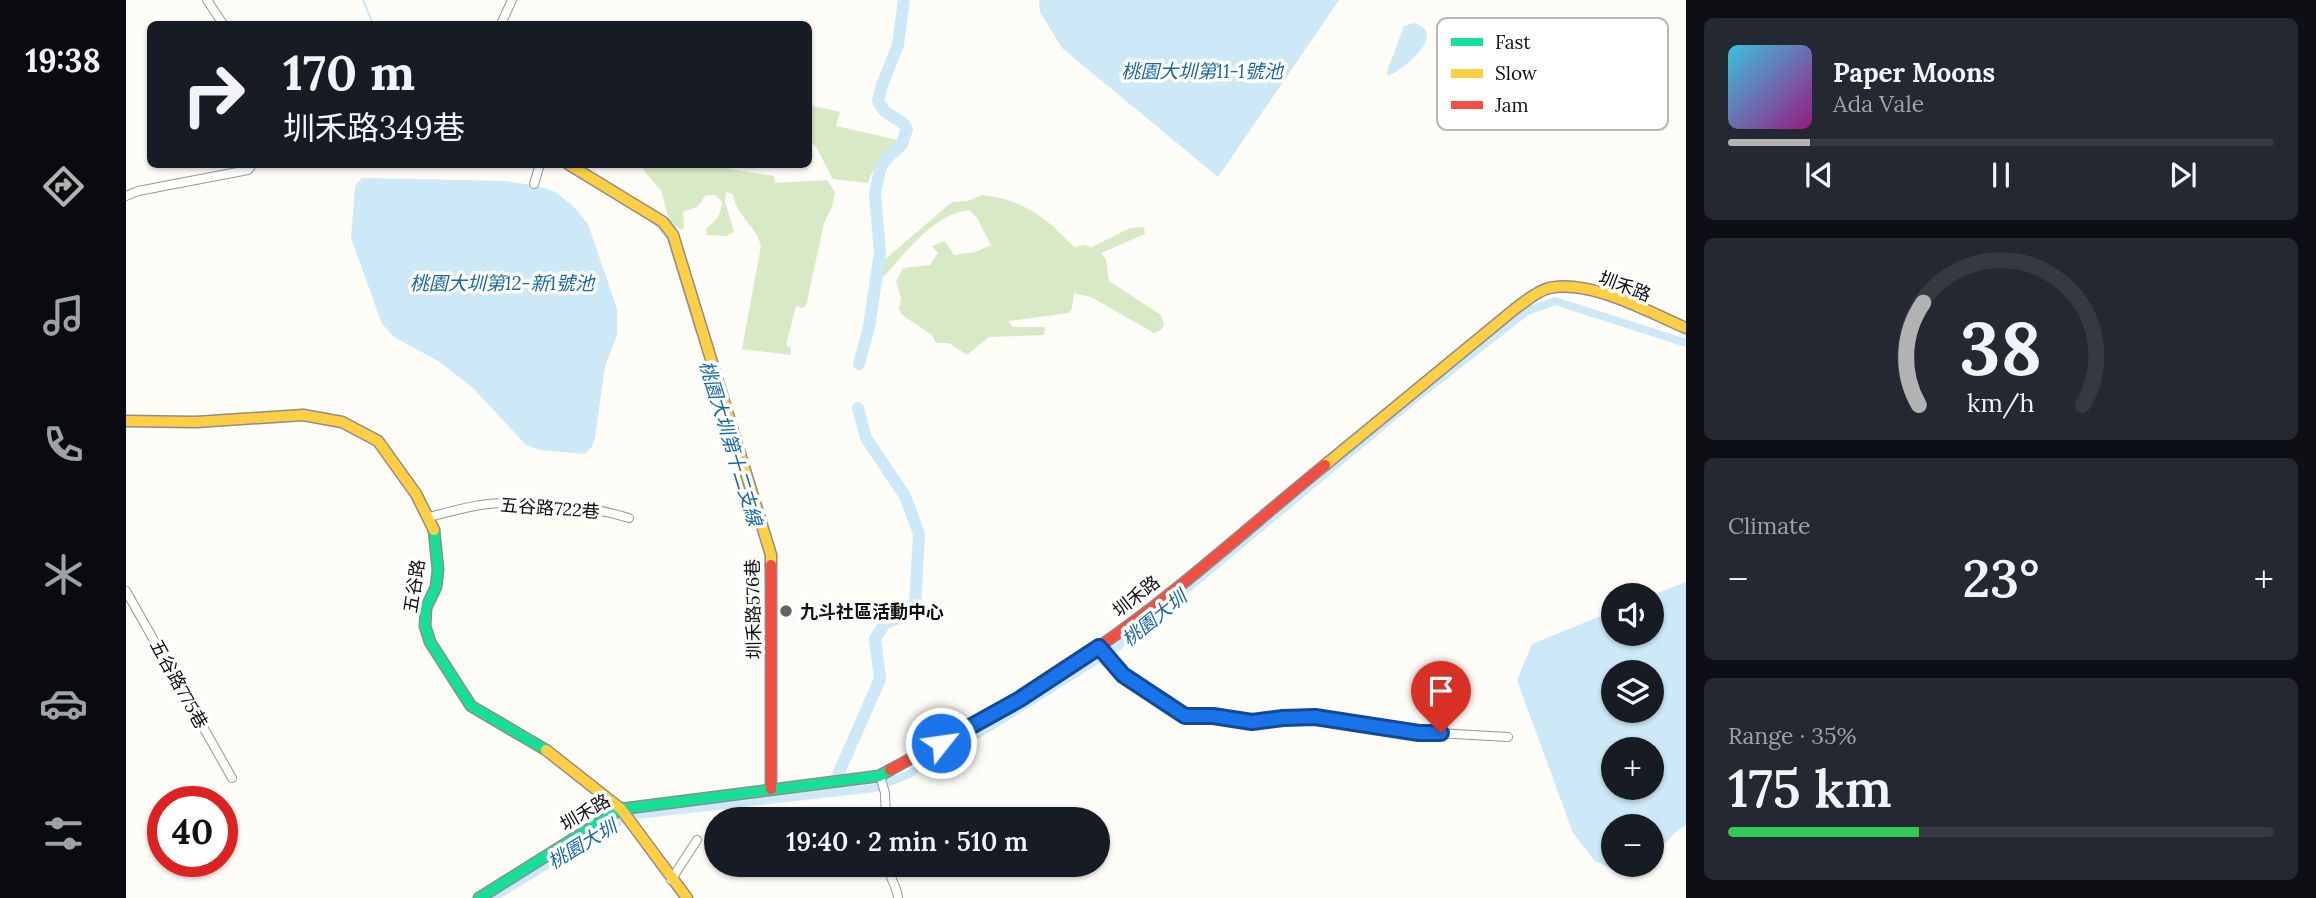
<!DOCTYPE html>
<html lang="en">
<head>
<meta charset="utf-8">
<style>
  body { margin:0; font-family:Lora,"Noto Sans TC",serif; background:#242831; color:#f1f3f6; height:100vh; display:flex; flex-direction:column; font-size:26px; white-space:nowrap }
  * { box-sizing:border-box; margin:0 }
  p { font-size:23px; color:#9ea1a6 }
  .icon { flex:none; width:38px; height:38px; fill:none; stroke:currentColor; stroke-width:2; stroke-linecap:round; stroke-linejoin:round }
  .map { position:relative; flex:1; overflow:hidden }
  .panel { display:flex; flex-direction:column; gap:18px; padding:18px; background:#0d0f14; width:630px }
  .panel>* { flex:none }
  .guide { position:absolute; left:21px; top:21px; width:665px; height:147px; border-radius:10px; box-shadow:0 2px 5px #0004; background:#171b24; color:#f1f3f6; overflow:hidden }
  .fabs { position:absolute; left:1475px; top:583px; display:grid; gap:14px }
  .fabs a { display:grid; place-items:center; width:63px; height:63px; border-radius:50%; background:#171b24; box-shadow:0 2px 5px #0004; font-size:35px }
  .speed { position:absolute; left:21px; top:786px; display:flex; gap:14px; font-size:35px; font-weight:700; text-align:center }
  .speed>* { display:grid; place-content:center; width:91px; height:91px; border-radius:50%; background:#171b24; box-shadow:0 2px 5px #0004; line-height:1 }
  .speed .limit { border:10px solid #d22; background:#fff; color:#111 }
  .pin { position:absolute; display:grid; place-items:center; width:60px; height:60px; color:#fff; margin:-72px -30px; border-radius:50% 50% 50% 0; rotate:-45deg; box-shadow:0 0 7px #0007 }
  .pin .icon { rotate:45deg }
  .me { position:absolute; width:77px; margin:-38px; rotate:60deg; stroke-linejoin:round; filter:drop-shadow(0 0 5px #0008) }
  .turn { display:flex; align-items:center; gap:24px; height:147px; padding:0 21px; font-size:32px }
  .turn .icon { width:91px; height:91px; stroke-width:2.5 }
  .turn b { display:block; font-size:49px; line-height:60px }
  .big { font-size:52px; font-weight:600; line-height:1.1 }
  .panel .tile { flex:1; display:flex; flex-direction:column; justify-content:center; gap:10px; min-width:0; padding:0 24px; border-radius:10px; background:#242831 }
  .panel .dial { align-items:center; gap:0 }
  .dial svg { height:182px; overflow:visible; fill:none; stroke:#363941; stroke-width:7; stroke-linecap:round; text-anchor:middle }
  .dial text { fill:#f1f3f6; stroke:none }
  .song { display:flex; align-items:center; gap:21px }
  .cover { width:84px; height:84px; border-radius:10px; background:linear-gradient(135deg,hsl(190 70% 55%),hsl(310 70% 35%)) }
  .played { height:7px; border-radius:4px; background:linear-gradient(90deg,#b2b2b3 15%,#363941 15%) }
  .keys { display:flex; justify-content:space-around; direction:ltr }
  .heat { display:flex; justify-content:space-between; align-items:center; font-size:38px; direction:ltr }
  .charge { height:10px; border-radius:5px; background:linear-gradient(90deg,#34c759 35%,#363941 0) }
  .trip { position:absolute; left:578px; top:807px; width:406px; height:70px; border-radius:35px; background:#171b24; box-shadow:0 2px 5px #0004; font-weight:600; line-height:70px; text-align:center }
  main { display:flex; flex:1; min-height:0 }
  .tabs { display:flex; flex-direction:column; width:126px; justify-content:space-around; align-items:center; background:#090b0e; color:#9ea1a6 }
  .tabs .icon { width:49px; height:49px }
  .tabs .on { color:#b2b2b3 }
  .tabs b { font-size:32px; color:#f1f3f6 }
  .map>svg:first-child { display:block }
  .forest { fill:#d8eac5 }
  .water { fill:#cde8f7; fill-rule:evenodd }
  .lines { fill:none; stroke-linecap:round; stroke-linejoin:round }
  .stream { stroke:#cde8f7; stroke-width:2 }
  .canal { stroke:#cde8f7; stroke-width:8 }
  .river { stroke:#cde8f7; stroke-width:12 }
  .street-casing { stroke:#979795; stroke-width:10 }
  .fast-casing { stroke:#8e8d8b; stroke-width:13 }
  .slow-casing { stroke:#8e8d8b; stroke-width:13 }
  .jam-casing { stroke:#8e8d8b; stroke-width:13 }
  .street { stroke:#fffffe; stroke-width:8 }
  .fast { stroke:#16e098; stroke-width:10 }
  .slow { stroke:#ffcf43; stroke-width:10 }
  .jam { stroke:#f24e42; stroke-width:10 }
  .route-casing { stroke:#114b97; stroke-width:18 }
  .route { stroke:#1a73e8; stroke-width:12 }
  .poi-dot { fill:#646362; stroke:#fff; stroke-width:2.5 }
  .labels { text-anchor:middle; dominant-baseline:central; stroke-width:7; stroke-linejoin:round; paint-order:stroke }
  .street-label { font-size:18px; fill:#111; stroke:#fff }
  .poi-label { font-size:18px; font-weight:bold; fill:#111; stroke:#fff; text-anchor:start }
  .water-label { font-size:19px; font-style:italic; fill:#1768a6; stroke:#fff }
  .key { fill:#fff; stroke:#b8b8b8; stroke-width:2 }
  .key-label { font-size:19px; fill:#111 }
</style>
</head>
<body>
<main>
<nav class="tabs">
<b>19:38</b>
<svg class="icon on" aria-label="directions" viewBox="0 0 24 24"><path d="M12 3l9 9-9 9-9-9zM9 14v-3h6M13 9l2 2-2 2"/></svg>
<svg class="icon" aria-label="music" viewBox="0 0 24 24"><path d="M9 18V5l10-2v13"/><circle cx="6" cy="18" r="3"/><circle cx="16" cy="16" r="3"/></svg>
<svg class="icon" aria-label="phone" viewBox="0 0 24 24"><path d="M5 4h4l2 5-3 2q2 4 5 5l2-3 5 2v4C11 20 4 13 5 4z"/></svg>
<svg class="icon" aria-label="climate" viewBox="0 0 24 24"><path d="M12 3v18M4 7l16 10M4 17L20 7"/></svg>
<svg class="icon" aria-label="car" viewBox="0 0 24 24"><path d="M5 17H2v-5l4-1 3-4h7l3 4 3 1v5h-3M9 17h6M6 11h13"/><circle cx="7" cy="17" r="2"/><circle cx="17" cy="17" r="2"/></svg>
<svg class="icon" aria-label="filters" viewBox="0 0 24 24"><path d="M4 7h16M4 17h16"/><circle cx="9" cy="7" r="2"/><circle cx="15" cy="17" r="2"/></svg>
</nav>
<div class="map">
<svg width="1560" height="898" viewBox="0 0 1560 898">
  <rect width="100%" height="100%" fill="#fdfcf7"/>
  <g class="forest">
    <path d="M682,105L714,112L710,126L772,140C758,153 748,164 742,183L707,179L690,147L683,140Z"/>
    <path d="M516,165C537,170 550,163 571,165C596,167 622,172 648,176L649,183L701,180L709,192L706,207L698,223L680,306L676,308L670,306L660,345L665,348V355L616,349L635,246C630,225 610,216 607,194L600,192L599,201L608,232L600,236L581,235L580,229C590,220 595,216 596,202L589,195H580L571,207L557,212L558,227L556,230L544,224L535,190L518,171Z"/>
    <path d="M856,195C896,199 921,218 948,247L958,245L966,247L1004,228L1018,227L1019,234L975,253L980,259L983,281L1035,315L1038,324L1035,330L1028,333L965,297L948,293L946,308L943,313L882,321L887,327H919L918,335L863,337L841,355L823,343H810L806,335L776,315L773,309L775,298L770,281L777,268L804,265L812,253L806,246L819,241L828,255L849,252L865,245L851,218L843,210C806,215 781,252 757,277V261L826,202L842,201Z"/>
  </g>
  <g class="water">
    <polygon points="913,0 1213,0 1092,177 936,48 914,12"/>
    <path d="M1288,23C1323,33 1277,70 1262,76L1261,72L1278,26Z"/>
    <polygon points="236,178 378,181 412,186 429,192 447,206 462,224 491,309 491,335 479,366 469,438 465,448 458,454 414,450 400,445 347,388 314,362 268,337 256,324 225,238 229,186"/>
    <path d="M1560,582V825L1551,831L1526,857V826H1488V864L1518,865L1505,878L1469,861L1447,833L1391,680L1406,644L1487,611L1488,634H1526V595ZM1488,672H1526V710H1488ZM1488,749H1526V788H1488Z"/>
  </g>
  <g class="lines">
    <g class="stream">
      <polyline points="237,0 247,24"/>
      <polyline points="434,164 440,168"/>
      <polyline points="522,219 530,225 542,239 571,334"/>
      <polyline points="632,530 639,555 640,597"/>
    </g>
    <polyline class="canal" points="367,898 502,816 749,788 781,775 864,727 993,646 1291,397 1401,311 1429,301 1560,343"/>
    <g class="river">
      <path d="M733,364L743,327L754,253L749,194L754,169L760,159L776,144L781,129C776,117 760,119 752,101L756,85L772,45L778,0"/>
      <polyline points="711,777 754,679 749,639 759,623 780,616 789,606 793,534 779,496 740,438 732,408"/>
    </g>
    <defs>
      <g id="street">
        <polyline points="81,0 97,24"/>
        <polyline points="375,24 386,0"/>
        <polyline points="408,184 414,164"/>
        <polyline points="0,196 12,191 122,170 127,164"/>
        <path d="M303,517C326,511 354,503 378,503C419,502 463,506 503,518"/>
        <polyline points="0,591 106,778"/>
        <polyline points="975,651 997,675 1059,716 1087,716 1126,722 1157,718 1189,717 1293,732 1382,737"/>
        <polyline points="755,779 759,793 760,819"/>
        <path d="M762,864C762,877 771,885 772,898"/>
        <polyline points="545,880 571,840"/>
      </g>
      <g id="fast">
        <polyline points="308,530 312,570 310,587 300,608 299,626 304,642 345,706 420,750"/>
        <polyline points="353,898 495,809 753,776 764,770"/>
      </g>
      <g id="slow">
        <polyline points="442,164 537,222 547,235 645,555 645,565"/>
        <polyline points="0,421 70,422 177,415 216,422 252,441 290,494 308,530"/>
        <path d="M1199,465L1390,308C1400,301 1411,291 1423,288C1465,279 1522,312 1560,328"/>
        <polyline points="420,750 495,809 561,898"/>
      </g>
      <g id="jam">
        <polyline points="645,565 645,789"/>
        <path d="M764,770C835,731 905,694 971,648C1050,594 1125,525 1199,465"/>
      </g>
    </defs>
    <use href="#street" class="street-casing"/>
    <use href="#fast" class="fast-casing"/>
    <use href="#slow" class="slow-casing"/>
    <use href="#jam" class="jam-casing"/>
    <use href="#street" class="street"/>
    <use href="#fast" class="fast"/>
    <use href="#slow" class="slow"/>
    <use href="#jam" class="jam"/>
  </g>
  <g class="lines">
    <defs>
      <polyline id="route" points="815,743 894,699 973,647 997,675 1059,716 1087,716 1126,722 1157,718 1189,717 1293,733 1315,733"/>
    </defs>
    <use href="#route" class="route-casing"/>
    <use href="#route" class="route"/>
  </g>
  <circle class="poi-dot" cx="660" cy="611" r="7"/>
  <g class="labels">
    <g class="street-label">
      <text transform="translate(1499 286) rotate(21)">圳禾路</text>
      <text transform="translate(424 508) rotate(4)">五谷路722巷</text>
      <text transform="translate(288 586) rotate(-81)">五谷路</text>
      <text transform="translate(1010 596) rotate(-38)">圳禾路</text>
      <text transform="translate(627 609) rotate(-91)">圳禾路576巷</text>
      <text transform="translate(53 684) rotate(61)">五谷路775巷</text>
      <text transform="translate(459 812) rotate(-30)">圳禾路</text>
    </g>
    <g class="poi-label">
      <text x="674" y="611">九斗社區活動中心</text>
    </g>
    <g class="water-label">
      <text x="1076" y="71">桃園大圳第11-1號池</text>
      <text x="376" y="283">桃園大圳第12-新1號池</text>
      <text transform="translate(605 443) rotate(73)">桃園大圳第十二支線</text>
      <text transform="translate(1028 618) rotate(-39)">桃園大圳</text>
      <text transform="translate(456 844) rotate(-31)">桃園大圳</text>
    </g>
  </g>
  <rect x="1311" y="18" width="231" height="112" rx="10" class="key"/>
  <rect x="1325" y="38" width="32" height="8" fill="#16e098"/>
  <rect x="1325" y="69" width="32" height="9" fill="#ffcf43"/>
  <rect x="1325" y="101" width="32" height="8" fill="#f24e42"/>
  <g class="key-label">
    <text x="1369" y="49">Fast</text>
    <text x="1369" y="80">Slow</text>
    <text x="1369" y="112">Jam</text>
  </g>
</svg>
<div class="fabs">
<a><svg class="icon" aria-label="sound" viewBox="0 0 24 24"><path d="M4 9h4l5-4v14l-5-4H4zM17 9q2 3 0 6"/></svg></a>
<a><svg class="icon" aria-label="layers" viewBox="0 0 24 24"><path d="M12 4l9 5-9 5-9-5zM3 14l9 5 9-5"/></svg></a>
<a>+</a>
<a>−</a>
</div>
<div class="speed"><div class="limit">40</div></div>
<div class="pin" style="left:1315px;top:733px;background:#d93025"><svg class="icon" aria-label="arrive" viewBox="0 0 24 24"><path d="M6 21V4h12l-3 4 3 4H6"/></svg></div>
<svg class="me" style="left:815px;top:743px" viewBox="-20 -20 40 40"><circle r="17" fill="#1a73e8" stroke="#fff" stroke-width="3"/><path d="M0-11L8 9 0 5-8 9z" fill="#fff"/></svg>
<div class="trip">19:40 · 2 min · 510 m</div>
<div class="guide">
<div class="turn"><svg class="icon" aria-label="right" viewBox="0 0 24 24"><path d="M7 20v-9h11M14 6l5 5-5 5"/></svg><div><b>170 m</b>圳禾路349巷</div></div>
</div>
</div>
<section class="panel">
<div class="tile">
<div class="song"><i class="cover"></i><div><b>Paper Moons</b><p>Ada Vale</p></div></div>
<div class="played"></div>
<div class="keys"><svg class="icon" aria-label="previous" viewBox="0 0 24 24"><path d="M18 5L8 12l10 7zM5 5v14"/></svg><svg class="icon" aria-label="pause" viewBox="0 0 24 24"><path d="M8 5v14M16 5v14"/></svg><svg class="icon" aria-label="next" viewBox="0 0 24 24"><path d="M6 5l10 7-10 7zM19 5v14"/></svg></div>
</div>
<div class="tile dial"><svg viewBox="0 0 100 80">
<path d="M14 69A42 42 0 1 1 86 69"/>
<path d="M14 69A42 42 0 0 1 16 24" stroke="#b2b2b3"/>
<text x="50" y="56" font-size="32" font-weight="700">38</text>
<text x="50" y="72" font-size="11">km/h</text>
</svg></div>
<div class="tile"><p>Climate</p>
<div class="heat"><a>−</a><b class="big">23°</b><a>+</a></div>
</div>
<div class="tile"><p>Range · 35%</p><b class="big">175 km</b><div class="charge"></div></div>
</section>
</main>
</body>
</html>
